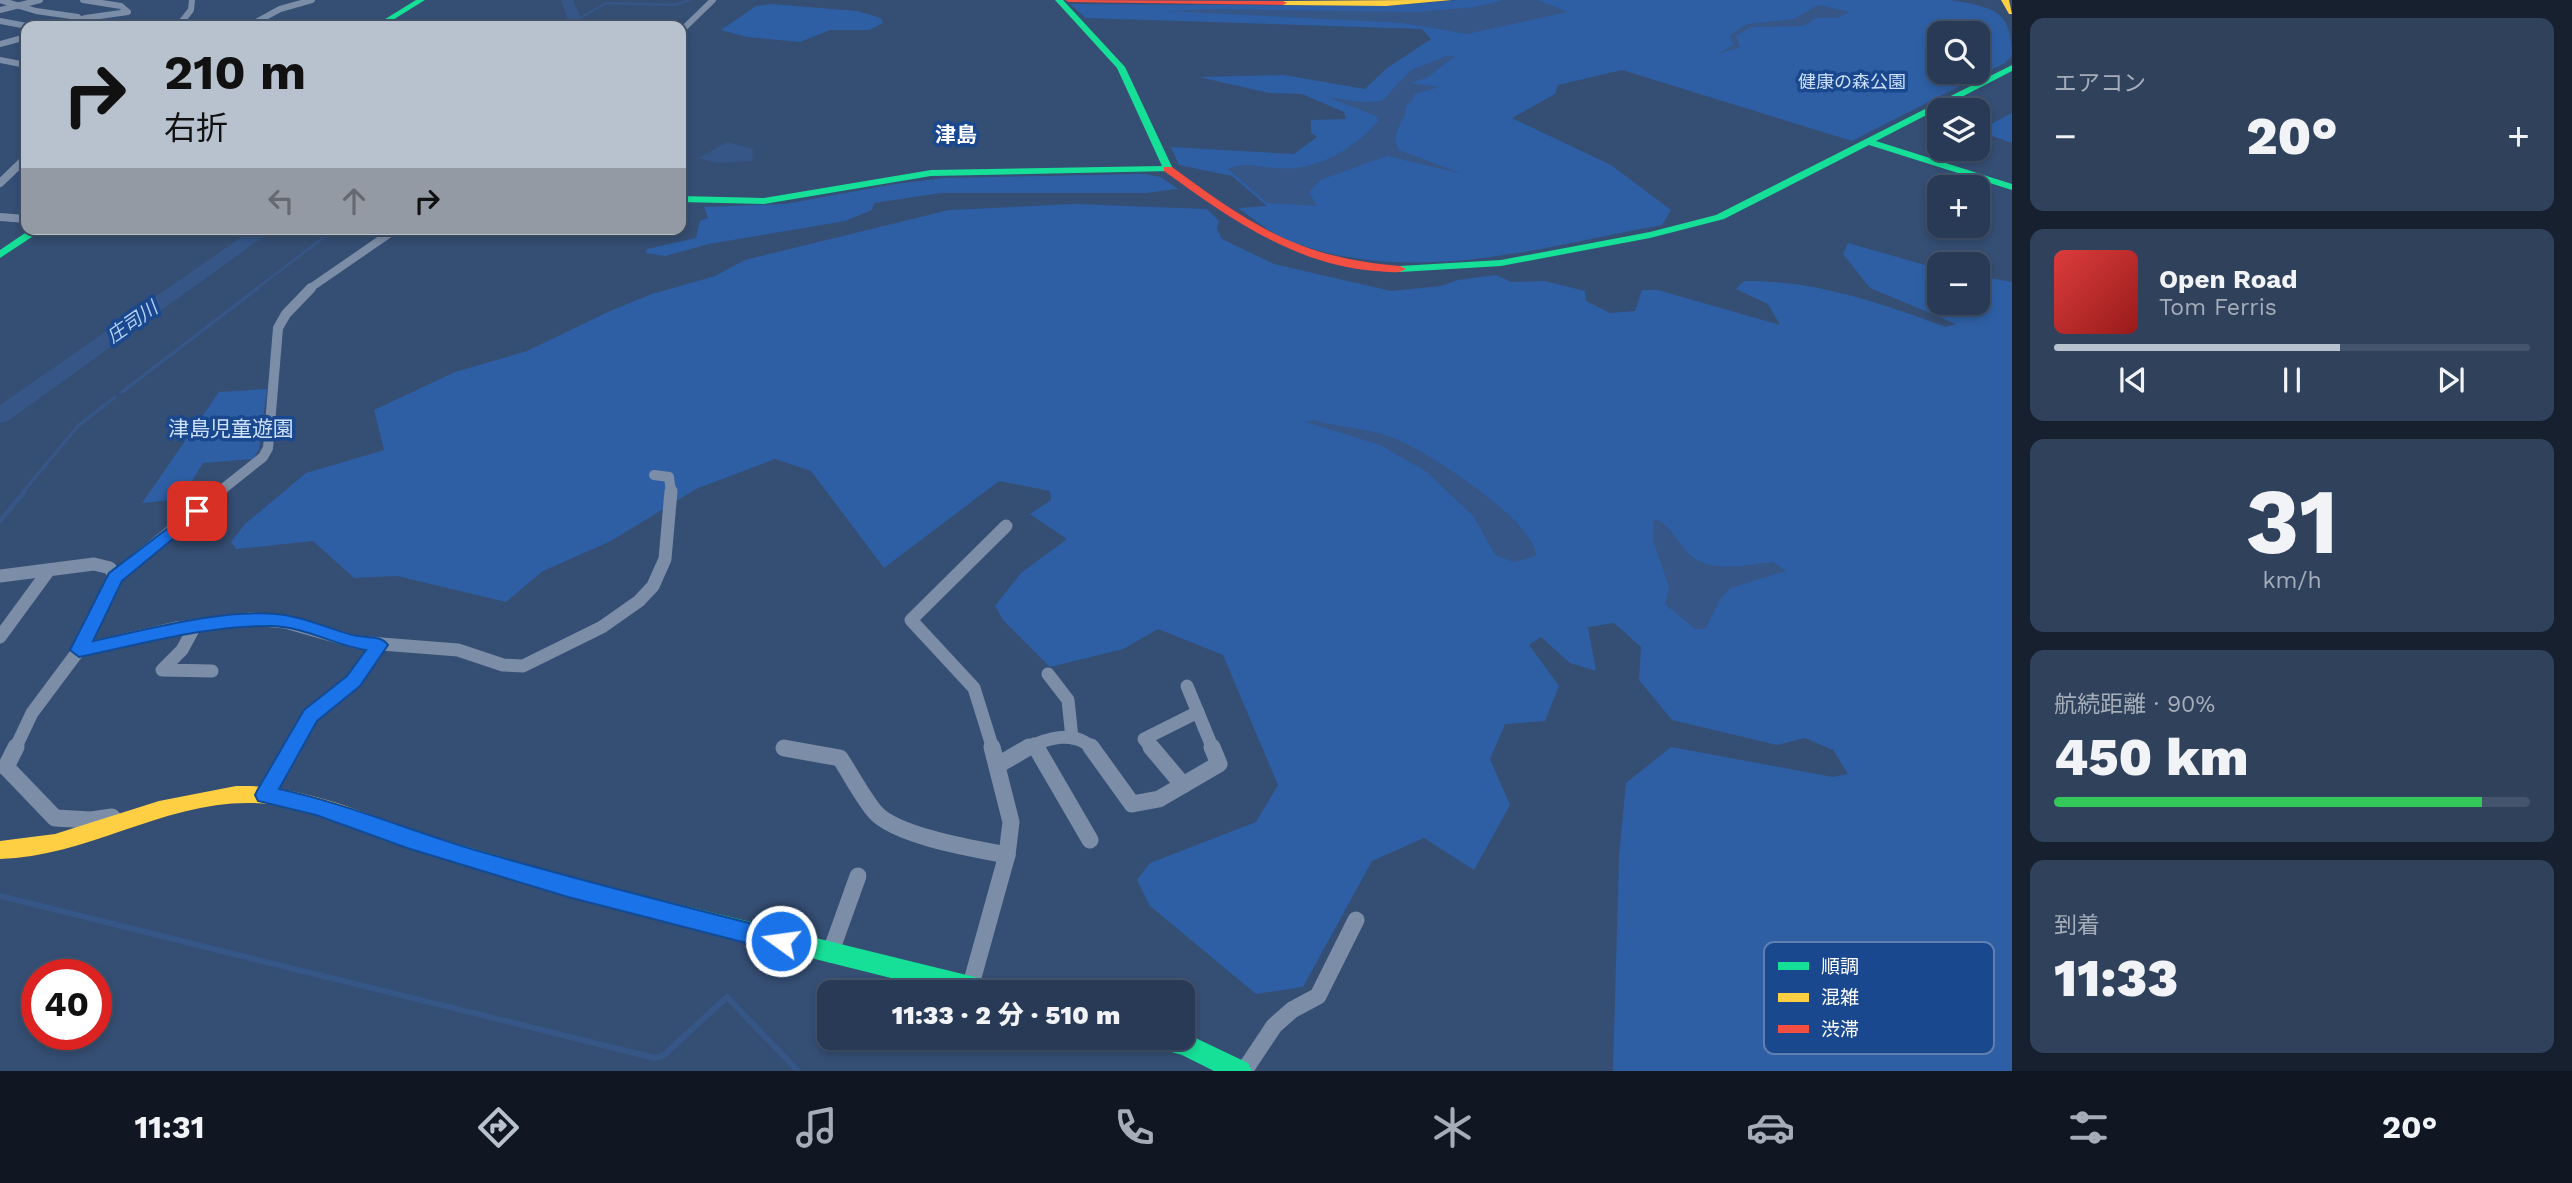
<!DOCTYPE html>
<html lang="ja">
<head>
<meta charset="utf-8">
<style>
  body { margin:0; font-family:"Work Sans","Noto Sans JP",sans-serif; background:#30415c; color:#f1f3f6; height:100vh; display:flex; flex-direction:column; font-size:26px; white-space:nowrap }
  * { box-sizing:border-box; margin:0 }
  p { font-size:23px; color:#a5adb9 }
  .icon { flex:none; width:38px; height:38px; fill:none; stroke:currentColor; stroke-width:2; stroke-linecap:round; stroke-linejoin:round }
  .map { position:relative; flex:1; overflow:hidden }
  .sheet { display:flex; flex-direction:column; gap:18px; padding:18px; background:#16202f; width:560px }
  .sheet>* { flex:none }
  .guide { position:absolute; left:21px; top:21px; width:665px; height:214px; border-radius:14px; box-shadow:0 4px 10px #0003,0 0 0 2px #44546c; background:#b8c1ce; color:#111; overflow:hidden }
  .controls { position:absolute; left:1927px; top:21px; display:grid; gap:14px }
  .controls a { display:grid; place-items:center; width:63px; height:63px; border-radius:14px; background:#283a56; box-shadow:0 4px 10px #0003,0 0 0 2px #44546c; font-size:35px }
  .speed { position:absolute; left:21px; top:959px; display:flex; gap:14px; font-size:35px; font-weight:700; text-align:center }
  .speed>* { display:grid; place-content:center; width:91px; height:91px; border-radius:50%; background:#283a56; box-shadow:0 4px 10px #0003,0 0 0 2px #44546c; line-height:1 }
  .speed .limit { border:10px solid #d22; background:#fff; color:#111 }
  .pin { position:absolute; display:grid; place-items:center; width:60px; height:60px; color:#fff; margin:-30px; border-radius:14px; box-shadow:0 4px 10px #0006 }
  .me { position:absolute; width:77px; margin:-38px; rotate:284deg; stroke-linejoin:round; filter:drop-shadow(0 0 5px #0008) }
  .turn { display:flex; align-items:center; gap:24px; height:147px; padding:0 28px; font-size:32px }
  .turn .icon { width:91px; height:91px; stroke-width:2.5 }
  .turn b { display:block; font-size:49px; line-height:60px }
  .lanes { display:flex; align-items:center; height:66px; padding:0 28px; background:#0003; justify-content:center; gap:35px; direction:ltr }
  .lanes .off { opacity:.35 }
  .big { font-size:52px; font-weight:800; line-height:1.1 }
  .sheet .tile { flex:1; display:flex; flex-direction:column; justify-content:center; gap:10px; min-width:0; padding:0 24px; border-radius:14px; background:#30415c }
  .sheet .dial { align-items:center; gap:0 }
  .dial b { font-size:91px; line-height:1 }
  .song { display:flex; align-items:center; gap:21px }
  .cover { width:84px; height:84px; border-radius:10px; background:linear-gradient(135deg,hsl(0 70% 55%),hsl(0 70% 35%)) }
  .played { height:7px; border-radius:4px; background:linear-gradient(90deg,#b8c1ce 60%,#44546c 60%) }
  .keys { display:flex; justify-content:space-around; direction:ltr }
  .heat { display:flex; justify-content:space-between; align-items:center; font-size:38px; direction:ltr }
  .charge { height:10px; border-radius:5px; background:linear-gradient(90deg,#34c759 90%,#44546c 0) }
  .trip { position:absolute; left:817px; top:980px; width:378px; height:70px; border-radius:14px; background:#283a56; box-shadow:0 4px 10px #0003,0 0 0 2px #44546c; font-weight:800; line-height:70px; text-align:center }
  .menu { display:flex; height:112px; justify-content:space-around; align-items:center; background:#101722; color:#a5adb9 }
  .menu .icon { width:49px; height:49px }
  .menu .selected { color:#b8c1ce }
  .menu b { font-size:32px; color:#f1f3f6 }
  main { display:flex; flex:1; min-height:0 }
  .map>svg:first-child { display:block }
  .green { fill:#2e5fa4; fill-rule:evenodd }
  .water { fill:#355687 }
  .lines { fill:none; stroke-linecap:round; stroke-linejoin:round }
  .stream-far3 { stroke:#355687; stroke-width:2.5 }
  .stream-far2 { stroke:#355687; stroke-width:3.5 }
  .stream-far1 { stroke:#355687; stroke-width:4.5 }
  .stream { stroke:#355687; stroke-width:6 }
  .river { fill:#355687; fill-rule:evenodd }
  .street-far4 { stroke:#7c8ea7; stroke-width:6 }
  .street-far3 { stroke:#7c8ea7; stroke-width:8 }
  .street-far2 { stroke:#7c8ea7; stroke-width:10 }
  .street-far1 { stroke:#7c8ea7; stroke-width:13 }
  .street { stroke:#7c8ea7; stroke-width:17 }
  .fast { fill:#16e098; fill-rule:evenodd }
  .slow { fill:#ffcf43; fill-rule:evenodd }
  .jam { fill:#f24e42; fill-rule:evenodd }
  .route { fill:#1a73e8; stroke:#114b97; stroke-width:2 }
  .labels { text-anchor:middle; dominant-baseline:central; stroke-width:7; stroke-linejoin:round; paint-order:stroke }
  .far-park-label { font-size:18px; fill:#cde0fa; stroke:#1a488e }
  .far-water-label { font-size:19px; font-style:italic; fill:#b3cff5; stroke:#1a488e }
  .far-quarter-label { font-size:21px; font-weight:bold; fill:#fff; stroke:#1a488e }
  .park-label { font-size:21px; fill:#cde0fa; stroke:#1a488e }
  .key { fill:#1a488e; stroke:#5f7fb0; stroke-width:2 }
  .key-label { font-size:19px; fill:#fff }
</style>
</head>
<body>
<main>
<div class="map">
<svg width="2012" height="1071" viewBox="0 0 2012 1071">
  <rect width="100%" height="100%" fill="#354e73"/>
  <g class="green">
    <path d="M1458,0H1951C1993,8 2012,9 2012,56L2005,63L1852,141L1622,70L1558,85L1555,94L1512,118L1611,165L1671,210L1662,225C1542,247 1412,287 1292,242C1271,234 1256,220 1238,208L1267,206L1232,176L1179,165L1171,147L1294,154L1317,137L1311,133V120L1346,119L1344,112L1302,94L1269,93L1199,77L1284,75L1365,89L1387,68L1431,39L1422,29L1086,18L1070,4L1386,6ZM1939,33H1978V72H1939Z"/>
    <polygon points="771,4 857,11 881,18 883,23 869,30 830,30 800,42 747,37 721,30 756,6"/>
    <polygon points="2012,113 2012,143 1978,131"/>
    <polygon points="1144,174 1161,177 1178,189 1145,193 941,193 874,203 872,210 845,221 709,244 665,256 646,253 647,249 696,238 700,221 708,218 704,207 785,204 895,184 944,178"/>
    <path d="M1074,204L1207,209L1219,221L1217,229L1222,239L1274,264L1391,291L1441,286L1458,280L1495,275L1512,282L1545,281L1585,291L1586,301L1610,313L1635,311L1642,290H1658L1780,325L1768,304L1736,289L1744,281C1814,280 1880,303 1946,327L1956,324L1870,288L1843,254L1848,243L1939,269V303H1978V276L2012,282V1071H1613L1619,857L1626,783L1671,747L1833,777L1848,774L1833,750L1805,738L1777,745L1672,720L1639,680L1641,647L1614,623L1588,627L1596,671L1570,663L1541,637L1529,645L1559,686L1545,721L1505,724L1490,759L1510,805L1474,870L1424,838L1372,861L1303,987L1256,994L1150,906L1137,880L1150,863L1256,822L1278,785L1223,655L1158,629L1123,649L1050,667L1003,620L995,606L1021,573L1067,539L1030,514L1051,500L1050,491L999,481L884,568L811,471L775,459L696,489L611,541L543,571L506,602L397,576L354,578L313,541L236,549L231,542L245,524L306,473L384,450L374,410L455,372L527,351L610,311L652,294L715,276L745,260L949,210Z"/>
    <polygon points="267,389 259,449 253,459 203,463 181,499 142,503 219,392"/>
  </g>
  <g class="water">
    <polygon points="1503,0 1538,0 1568,12 1467,34 1402,23 1168,11 1215,9 1417,12 1475,7"/>
    <polygon points="1818,5 1850,12 1837,18 1816,18 1804,26 1751,27 1736,36 1740,47 1718,54 1734,44 1729,36 1747,24 1794,19"/>
    <path d="M1447,56H1455L1428,77L1411,83L1439,87L1415,94L1413,100L1406,106C1407,123 1388,131 1399,150L1463,174L1387,156L1320,180L1309,192L1317,206L1267,203L1228,169C1242,161 1260,167 1276,168C1315,172 1353,150 1378,121L1376,116L1327,97L1361,102L1382,101L1411,70Z"/>
    <polygon points="728,142 753,149 752,161 717,163 698,158"/>
    <path d="M1314,420C1340,428 1369,428 1394,438C1425,450 1536,521 1536,556L1514,562L1495,555L1474,517L1427,472L1380,445L1306,422Z"/>
    <path d="M1654,519C1667,523 1674,535 1681,545C1704,577 1741,565 1773,562L1786,571L1731,588L1721,598L1705,629H1695L1665,604L1669,587L1653,540Z"/>
  </g>
  <g class="lines">
    <g class="stream-far3">
      <polyline points="575,21 606,3 675,5 690,0"/>
      <polyline points="256,289 332,231"/>
    </g>
    <g class="stream-far2">
      <polyline points="122,392 258,288"/>
      <polyline points="23,492 78,426 115,397"/>
    </g>
    <polyline class="stream-far1" points="0,521 25,491"/>
    <polyline class="stream" points="0,896 655,1058 664,1055 727,997 798,1071"/>
    <g class="river">
      <polygon points="561,0 573,0 582,21 578,26 565,26 568,21"/>
      <polygon points="253,229 274,229 8,421 0,423 0,405"/>
    </g>
    <g class="street-far4">
      <polyline points="0,0 36,11 78,17"/>
      <polyline points="0,10 40,0"/>
      <polyline points="0,21 27,26"/>
      <polyline points="59,26 85,18 128,12 121,6 83,0"/>
      <polyline points="178,26 191,10 192,0"/>
      <polyline points="249,26 280,9 312,0"/>
      <polyline points="681,31 713,0"/>
      <polyline points="0,44 26,37"/>
      <polyline points="0,60 26,65"/>
    </g>
    <g class="street-far3">
      <polyline points="0,183 26,158"/>
      <polyline points="0,217 26,219"/>
      <polyline points="309,289 396,229"/>
    </g>
    <g class="street-far2">
      <polyline points="654,475 669,477 671,492"/>
      <polyline points="219,492 263,457 268,448 278,328 286,314 311,288"/>
    </g>
    <g class="street-far1">
      <polyline points="0,576 94,564 110,568 115,577"/>
      <polyline points="195,626 182,650 162,670 212,671"/>
      <polyline points="0,637 49,570"/>
      <polyline points="79,650 176,628 250,619 285,622 356,642 458,650 503,665 523,666 602,627 639,601 653,586 665,559 671,491"/>
      <polyline points="1048,674 1068,700 1072,738"/>
      <polyline points="1187,686 1213,749"/>
      <polyline points="1034,744 1037,749"/>
      <polyline points="784,748 787,749"/>
      <polyline points="15,749 32,713 79,650 115,577 221,491"/>
      <polyline points="292,749 311,716 354,681 379,645"/>
      <polyline points="993,749 974,688 911,620 1006,526"/>
      <path d="M1026,749C1046,738 1075,729 1093,749"/>
      <polyline points="1152,749 1144,739 1198,712"/>
    </g>
    <g class="street">
      <polyline points="1036,747 1090,840"/>
      <polyline points="1091,747 1132,804 1159,799 1219,764 1212,747"/>
      <polyline points="1151,747 1183,785"/>
      <path d="M784,748L840,758C851,775 862,796 875,812C896,836 975,849 1007,855"/>
      <polyline points="998,765 1029,747"/>
      <polyline points="6,767 16,747"/>
      <polyline points="6,767 55,818 91,820 112,817"/>
      <polyline points="265,795 293,747"/>
      <polyline points="830,954 858,876"/>
      <polyline points="970,988 1007,855 1011,822 992,747"/>
      <polyline points="1244,1071 1274,1026 1292,1010 1318,996 1356,920"/>
    </g>
    <g class="fast">
      <polygon points="416,0 425,0 383,26 374,26"/>
      <polygon points="1055,0 1063,0 1125,67 1173,169 1172,171 931,176 764,204 681,202 681,196 764,198 931,170 1162,166 1117,68"/>
      <polygon points="2012,65 2012,71 1876,141 2012,184 2012,190 1869,145 1724,219 1650,238 1501,266 1400,272 1394,269 1400,266 1501,260 1650,232 1716,215"/>
      <polygon points="31,229 44,229 0,258 0,250"/>
      <polygon points="415,831 568,877 991,981 999,984 1002,992 947,992 568,897 408,846 405,840 408,834"/>
      <polygon points="1183,1032 1248,1063 1252,1071 1214,1071 1182,1055 1151,1046 1147,1038 1183,1038"/>
    </g>
    <g class="slow">
      <polygon points="1413,0 1452,0 1386,6 1283,5 1279,3 1283,1"/>
      <polygon points="2001,0 2009,0 2012,14 2009,14"/>
      <path d="M236,786C300,784 362,812 422,834L425,840L422,846L415,849C362,831 308,803 250,803C163,802 86,857 0,859V841L55,834L159,801Z"/>
    </g>
    <g class="jam">
      <polygon points="1065,0 1283,1 1287,3 1283,5 1069,2"/>
      <path d="M1164,167H1172C1251,225 1299,258 1400,266L1406,269C1398,275 1385,271 1375,271C1293,264 1229,218 1164,171Z"/>
    </g>
  </g>
  <path class="route" d="M197,506L203,507V514L122,581L93,641C146,630 221,609 275,614C302,616 326,628 353,635C364,638 382,635 388,645L360,686L317,721L279,789C345,803 408,830 472,849C574,879 677,905 781,931L789,934L792,941L789,949L781,952L568,897L407,848L316,815L258,801L255,795L258,789L304,710L347,676L366,650C334,645 305,627 272,626C207,625 142,644 79,657L70,650L109,573Z"/>
  <g class="labels">
    <g class="far-park-label">
      <text x="1852" y="81">健康の森公園</text>
    </g>
    <g class="far-water-label">
      <text transform="translate(132 322) rotate(-35)">庄司川</text>
    </g>
    <g class="far-quarter-label">
      <text x="956" y="134">津島</text>
    </g>
    <g class="park-label">
      <text x="231" y="428">津島児童遊園</text>
    </g>
  </g>
  <rect x="1764" y="942" width="230" height="112" rx="10" class="key"/>
  <rect x="1778" y="962" width="31" height="8" fill="#16e098"/>
  <rect x="1778" y="993" width="31" height="9" fill="#ffcf43"/>
  <rect x="1778" y="1025" width="31" height="8" fill="#f24e42"/>
  <g class="key-label">
    <text x="1821" y="973">順調</text>
    <text x="1821" y="1004">混雑</text>
    <text x="1821" y="1036">渋滞</text>
  </g>
</svg>
<div class="controls">
<a><svg class="icon" aria-label="search" viewBox="0 0 24 24"><circle cx="10" cy="10" r="6"/><path d="M15 15l6 6"/></svg></a>
<a><svg class="icon" aria-label="layers" viewBox="0 0 24 24"><path d="M12 4l9 5-9 5-9-5zM3 14l9 5 9-5"/></svg></a>
<a>+</a>
<a>−</a>
</div>
<div class="speed"><div class="limit">40</div></div>
<div class="pin" style="left:197px;top:511px;background:#d93025"><svg class="icon" aria-label="arrive" viewBox="0 0 24 24"><path d="M6 21V4h12l-3 4 3 4H6"/></svg></div>
<svg class="me" style="left:781px;top:941px" viewBox="-20 -20 40 40"><circle r="17" fill="#1a73e8" stroke="#fff" stroke-width="3"/><path d="M0-11L8 9 0 5-8 9z" fill="#fff"/></svg>
<div class="trip">11:33 · 2 分 · 510 m</div>
<div class="guide">
<div class="turn"><svg class="icon" aria-label="right" viewBox="0 0 24 24"><path d="M7 20v-9h11M14 6l5 5-5 5"/></svg><div><b>210 m</b>右折</div></div>
<div class="lanes"><svg class="icon off" aria-label="left" viewBox="0 0 24 24"><path d="M17 20v-9H6M10 6l-5 5 5 5"/></svg><svg class="icon off" aria-label="ahead" viewBox="0 0 24 24"><path d="M12 20V5M6 11l6-6 6 6"/></svg><svg class="icon" aria-label="right" viewBox="0 0 24 24"><path d="M7 20v-9h11M14 6l5 5-5 5"/></svg></div>
</div>
</div>
<section class="sheet">
<div class="tile"><p>エアコン</p>
<div class="heat"><a>−</a><b class="big">20°</b><a>+</a></div>
</div>
<div class="tile">
<div class="song"><i class="cover"></i><div><b>Open Road</b><p>Tom Ferris</p></div></div>
<div class="played"></div>
<div class="keys"><svg class="icon" aria-label="previous" viewBox="0 0 24 24"><path d="M18 5L8 12l10 7zM5 5v14"/></svg><svg class="icon" aria-label="pause" viewBox="0 0 24 24"><path d="M8 5v14M16 5v14"/></svg><svg class="icon" aria-label="next" viewBox="0 0 24 24"><path d="M6 5l10 7-10 7zM19 5v14"/></svg></div>
</div>
<div class="tile dial"><b>31</b><p>km/h</p></div>
<div class="tile"><p>航続距離 · 90%</p><b class="big">450 km</b><div class="charge"></div></div>
<div class="tile"><p>到着</p><b class="big">11:33</b></div>
</section>
</main>
<nav class="menu">
<b>11:31</b>
<svg class="icon selected" aria-label="directions" viewBox="0 0 24 24"><path d="M12 3l9 9-9 9-9-9zM9 14v-3h6M13 9l2 2-2 2"/></svg>
<svg class="icon" aria-label="music" viewBox="0 0 24 24"><path d="M9 18V5l10-2v13"/><circle cx="6" cy="18" r="3"/><circle cx="16" cy="16" r="3"/></svg>
<svg class="icon" aria-label="phone" viewBox="0 0 24 24"><path d="M5 4h4l2 5-3 2q2 4 5 5l2-3 5 2v4C11 20 4 13 5 4z"/></svg>
<svg class="icon" aria-label="climate" viewBox="0 0 24 24"><path d="M12 3v18M4 7l16 10M4 17L20 7"/></svg>
<svg class="icon" aria-label="car" viewBox="0 0 24 24"><path d="M5 17H2v-5l4-1 3-4h7l3 4 3 1v5h-3M9 17h6M6 11h13"/><circle cx="7" cy="17" r="2"/><circle cx="17" cy="17" r="2"/></svg>
<svg class="icon" aria-label="filters" viewBox="0 0 24 24"><path d="M4 7h16M4 17h16"/><circle cx="9" cy="7" r="2"/><circle cx="15" cy="17" r="2"/></svg>
<b>20°</b>
</nav>
</body>
</html>
